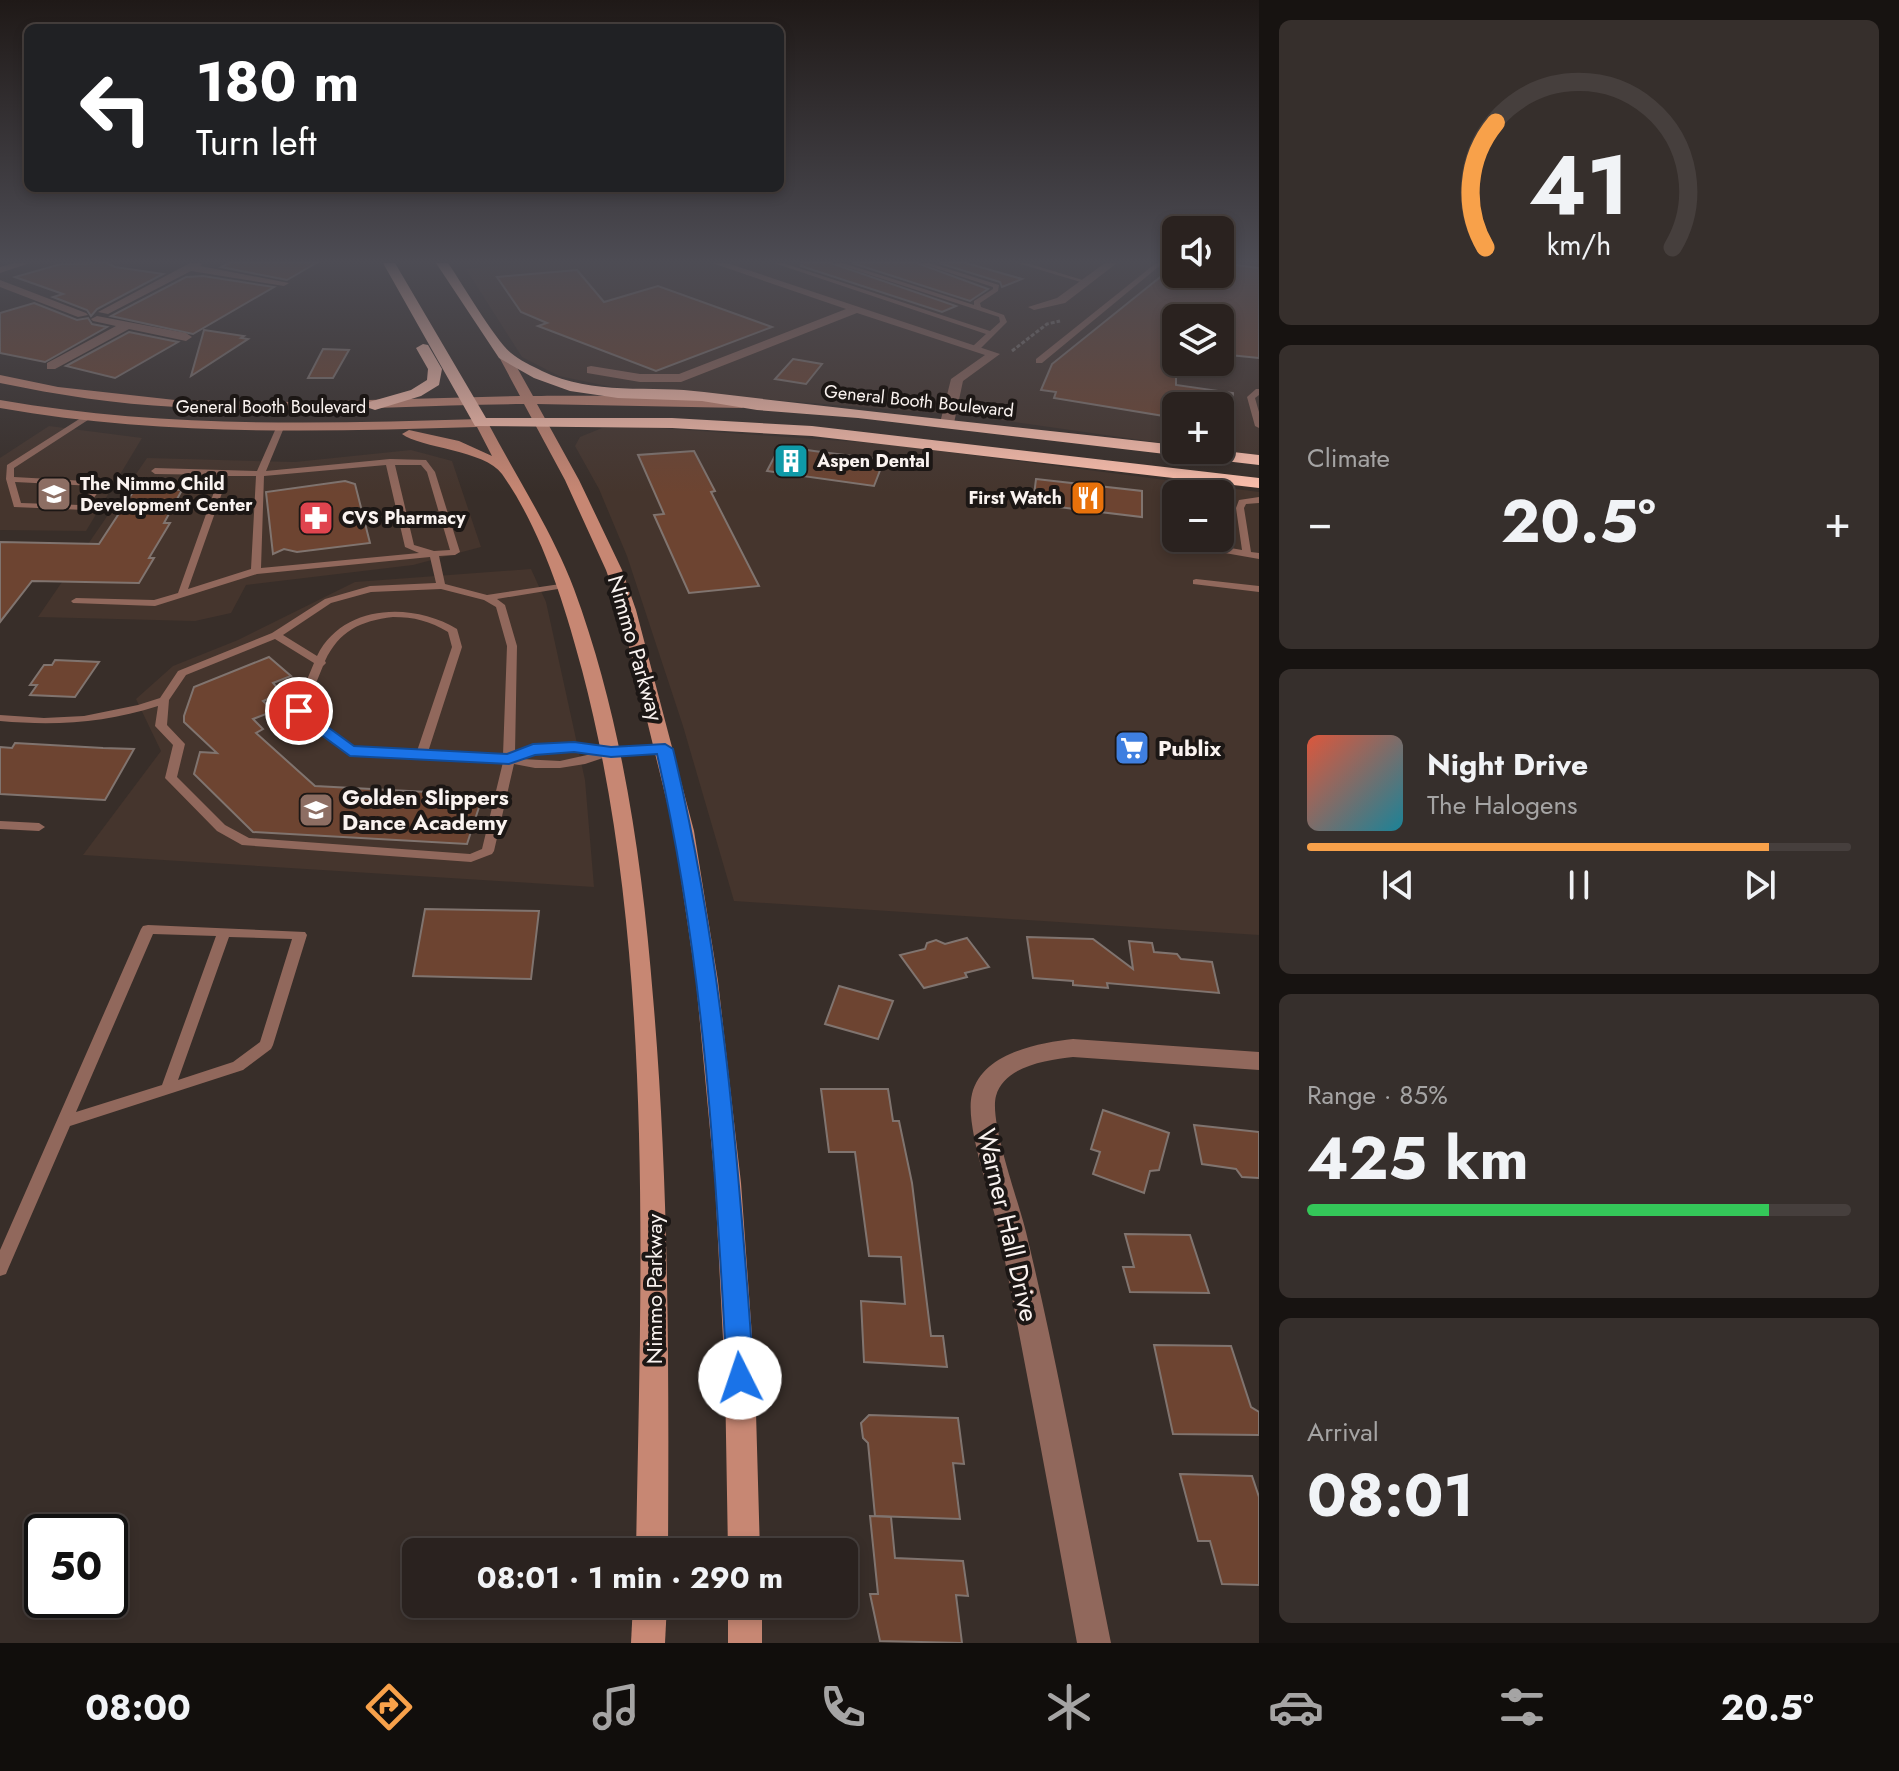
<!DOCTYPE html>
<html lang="en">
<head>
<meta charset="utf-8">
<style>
  body { margin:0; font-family:Jost,sans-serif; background:#362f2c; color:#f1f3f6; height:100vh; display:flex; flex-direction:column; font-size:30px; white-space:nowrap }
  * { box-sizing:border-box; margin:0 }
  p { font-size:26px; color:#a5a4a4 }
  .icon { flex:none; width:44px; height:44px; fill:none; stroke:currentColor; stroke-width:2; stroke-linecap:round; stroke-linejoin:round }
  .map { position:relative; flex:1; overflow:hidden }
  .sheet { display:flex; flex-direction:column; gap:20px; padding:20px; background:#171311; width:640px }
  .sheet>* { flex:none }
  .guide { position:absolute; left:24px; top:24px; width:760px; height:168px; border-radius:12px; box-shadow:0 4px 12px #0003,0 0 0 2px #463f3d; background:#202124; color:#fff; overflow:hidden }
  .tools { position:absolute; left:1162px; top:216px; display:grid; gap:16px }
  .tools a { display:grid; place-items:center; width:72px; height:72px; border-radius:12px; background:#2a221f; box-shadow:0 4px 12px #0003,0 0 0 2px #463f3d; font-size:40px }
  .speed { position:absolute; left:24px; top:1514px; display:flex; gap:16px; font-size:40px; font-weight:700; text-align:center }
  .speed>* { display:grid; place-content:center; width:104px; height:104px; border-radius:50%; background:#2a221f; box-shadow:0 4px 12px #0003,0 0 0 2px #463f3d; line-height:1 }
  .speed .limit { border:4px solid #111; border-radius:12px; background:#fff; color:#111 }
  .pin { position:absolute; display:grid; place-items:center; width:68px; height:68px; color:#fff; margin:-34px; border:4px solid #fff; border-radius:50%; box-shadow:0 2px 8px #0007 }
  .me { position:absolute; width:88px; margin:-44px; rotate:356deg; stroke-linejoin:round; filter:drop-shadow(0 0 6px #0008) }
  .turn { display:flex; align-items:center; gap:28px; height:168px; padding:0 40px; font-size:36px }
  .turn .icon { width:104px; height:104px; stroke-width:2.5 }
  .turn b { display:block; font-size:56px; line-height:68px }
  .big { font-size:60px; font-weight:700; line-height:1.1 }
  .sheet .card { flex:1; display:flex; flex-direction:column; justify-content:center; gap:12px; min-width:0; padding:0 28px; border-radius:12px; background:#362f2c }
  .sheet .dial { align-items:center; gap:0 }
  .dial svg { height:208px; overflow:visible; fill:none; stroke:#463f3d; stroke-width:7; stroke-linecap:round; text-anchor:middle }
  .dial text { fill:#f1f3f6; stroke:none }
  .song { display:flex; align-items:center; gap:24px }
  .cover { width:96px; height:96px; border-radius:12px; background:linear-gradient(135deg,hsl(10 70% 55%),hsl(190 70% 35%)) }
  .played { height:8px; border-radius:4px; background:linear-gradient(90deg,#f8a14a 85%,#463f3d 85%) }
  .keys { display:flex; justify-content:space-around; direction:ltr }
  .heat { display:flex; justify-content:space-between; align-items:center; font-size:44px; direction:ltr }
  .charge { height:12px; border-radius:6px; background:linear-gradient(90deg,#34c759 85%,#463f3d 0) }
  .trip { position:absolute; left:402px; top:1538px; width:456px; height:80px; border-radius:12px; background:#2a221f; box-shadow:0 4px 12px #0003,0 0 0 2px #463f3d; font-weight:700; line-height:80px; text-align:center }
  .tab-bar { display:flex; height:128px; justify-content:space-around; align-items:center; background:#110e0c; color:#a5a4a4 }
  .tab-bar .icon { width:56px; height:56px }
  .tab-bar .active { color:#f8a14a }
  .tab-bar b { font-size:36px; color:#f1f3f6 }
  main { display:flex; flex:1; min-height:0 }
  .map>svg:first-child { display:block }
  .built { fill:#45352d; fill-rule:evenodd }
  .building { fill:#6d4431; stroke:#80746f; stroke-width:2 }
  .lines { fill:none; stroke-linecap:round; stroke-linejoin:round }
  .path { stroke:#7f7671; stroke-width:3; stroke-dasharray:4 2; stroke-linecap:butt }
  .lane { fill:#91685c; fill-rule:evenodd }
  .street { fill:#91685c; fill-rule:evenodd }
  .secondary { fill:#c78773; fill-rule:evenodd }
  .highway { fill:#fdc0ad; fill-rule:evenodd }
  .route { fill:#1a73e8; stroke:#114b97; stroke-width:2 }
  .labels { text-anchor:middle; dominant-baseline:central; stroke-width:8; stroke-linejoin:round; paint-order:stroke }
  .far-street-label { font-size:18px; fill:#faf3f0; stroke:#1c1715 }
  .far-poi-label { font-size:18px; font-weight:bold; fill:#faf3f0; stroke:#1c1715; text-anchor:start }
  .street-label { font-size:22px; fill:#faf3f0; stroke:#1c1715 }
  .poi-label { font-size:22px; font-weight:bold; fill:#faf3f0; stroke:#1c1715; text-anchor:start }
  .near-street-label { font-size:26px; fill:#faf3f0; stroke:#1c1715 }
</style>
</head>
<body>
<main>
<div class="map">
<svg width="1259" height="1643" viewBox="0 0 1259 1643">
  <rect width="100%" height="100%" fill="#382e29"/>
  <g class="built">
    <path d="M527,263H1176V274H1220V263H1259V455L1215,450H1220V406H1176V445L972,416L612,387L559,376L522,357L466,269ZM1176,318H1220V362H1176Z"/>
    <polygon points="49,426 142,438 86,531 0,530 0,458"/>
    <path d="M645,427L886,444L1259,492V935L734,901L683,726L627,556L599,489L575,446L580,437L602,428ZM1176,494H1220V538H1176Z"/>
    <polygon points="411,450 452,461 481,547 413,565 246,585 231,613 195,621 38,617 147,458 295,462"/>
    <polygon points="531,569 546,602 585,780 594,887 83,855 161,751 136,699 173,666 238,640 355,582"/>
  </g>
  <g class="building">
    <polygon points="107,263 115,267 163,274 97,309 91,316 87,310 53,297 63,294 15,277 61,264"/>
    <polygon points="229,263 316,263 287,280 221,267"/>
    <polygon points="802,263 831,263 956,306 942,312 801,266"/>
    <polygon points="852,263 917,263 988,289 970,301"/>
    <polygon points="939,263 966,263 1022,279 1002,287 1000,282"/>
    <polygon points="1220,263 1259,268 1259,358 1220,354 1220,318 1176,318 1176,385 1233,393 1232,406 1176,406 1176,418 1054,398 1056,392 1041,390 1052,364 1164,274 1220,274"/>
    <polygon points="577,270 604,302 658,286 772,327 656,371 538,326 547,323 521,312 497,277"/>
    <polygon points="203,276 274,287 193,334 111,316 186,277"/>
    <polygon points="34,303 77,320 88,318 92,324 107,327 45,362 0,353 0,313"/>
    <polygon points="204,330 244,336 241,338 248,339 191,376"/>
    <polygon points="129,332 178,342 115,378 66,366"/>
    <polygon points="323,349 349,350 333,378 308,378"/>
    <polygon points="793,359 822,364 806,384 775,379"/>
    <polygon points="780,446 814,451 884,460 874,486 767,471"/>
    <polygon points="694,451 715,491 711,492 759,586 689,593 654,515 664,514 638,455"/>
    <polygon points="1036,479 1142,491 1142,517 1033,504"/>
    <polygon points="345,481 355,484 370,543 297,552 284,549 273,554 266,492"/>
    <polygon points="135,489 182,490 164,523 170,523 149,558 154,558 139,583 32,581 0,622 0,542 99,544"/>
    <polygon points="269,657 291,676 273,683 282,693 263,701 274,711 253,719 263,729 256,733 315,786 483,795 467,844 253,832 194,774 200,752 217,753 184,722 184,716 194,687"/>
    <polygon points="55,660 99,662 75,697 30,695 37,685 30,685 44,665 52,665"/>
    <polygon points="15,743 103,748 134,749 105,800 0,794 0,747 12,748"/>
    <polygon points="425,909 539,911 531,979 413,976"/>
    <polygon points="1027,937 1093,939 1133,969 1129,941 1152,943 1154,952 1177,954 1181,959 1212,962 1219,993 1107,983 1108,988 1073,985 1073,981 1033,978"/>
    <polygon points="967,938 989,967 965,973 967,977 924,988 900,955 925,949 927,943 936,940 945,944"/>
    <polygon points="839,986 893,1001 878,1039 825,1024"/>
    <polygon points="821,1089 888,1089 893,1121 899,1121 912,1183 931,1336 943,1336 947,1367 864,1362 861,1301 905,1304 901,1257 869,1256 855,1152 829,1152"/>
    <polygon points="1103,1110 1169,1133 1159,1170 1150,1171 1144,1193 1093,1174 1100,1152 1091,1149"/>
    <polygon points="1194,1125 1259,1132 1259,1178 1242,1177 1236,1169 1202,1164"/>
    <polygon points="1125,1234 1190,1235 1209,1293 1130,1292 1123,1267 1134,1267"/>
    <polygon points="1154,1345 1231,1346 1251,1407 1259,1412 1259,1435 1173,1434"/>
    <polygon points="869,1415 958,1418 964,1464 953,1463 960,1519 875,1516 868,1443 863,1438 861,1423"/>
    <polygon points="1180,1474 1252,1476 1259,1497 1259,1585 1222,1584 1210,1541 1198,1541"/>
    <polygon points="870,1516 891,1517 895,1558 963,1561 968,1596 956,1595 962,1643 880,1641 870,1594 878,1594"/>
  </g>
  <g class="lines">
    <polyline class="path" points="1012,351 1047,324 1060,321"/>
    <g class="lane">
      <polygon points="774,263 783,263 990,331 1000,322 999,317 834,263 843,263 974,305 974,301 993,289 993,287 920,263 929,263 999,285 998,291 980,303 981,307 1004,315 1007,322 979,350 973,350 973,346 986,334"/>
      <polygon points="1017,263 1027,263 1089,282 1084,283"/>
      <polygon points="1156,263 1163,263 1042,363 1036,363 1036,359"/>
      <polygon points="1256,389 1259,389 1259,395 1255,398 1259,412 1259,428 1255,426 1247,397"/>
      <path d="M84,416L91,418L14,468V477L103,482L104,484L85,510L14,507L6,479L7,465ZM15,482L94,486L80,505L21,503Z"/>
      <path d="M276,428L283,430L266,471L390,459L426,460L435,472L460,552L455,555L439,556L445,584L487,595L567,583L569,585L564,588L497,599L505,605L517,646L515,753C548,740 574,745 608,748C627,750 646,747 665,746L671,749L669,751L612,755L585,764L560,768H535L514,764L494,851L492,854L471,862L242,845L217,831L165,778L173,745L155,726L158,706C105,723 55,726 0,721V715L44,718L84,716L138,705L160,698L178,671L272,633L325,599L370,586L436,583L430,557L257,574L155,606L73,603L71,601L76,598L154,600L178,593L220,475L155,474L151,471L155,468L257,471ZM386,465L405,547L419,553L261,568L264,476ZM395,465H421L427,472L450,550L434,551L414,545ZM228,476H256L251,569L188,589ZM441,589L484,600L496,607L507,646L503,755L428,752L462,647L457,629C412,602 343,604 317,656L283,635L331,603L371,592ZM393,617C414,617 430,621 448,632L452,647L417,751L353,748L305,710L323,666L326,663L325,661C339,631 360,621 393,617ZM275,639L314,663L294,711L346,753L350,754L503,762L482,849L470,854L249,838L225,825L177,777L185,744L167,725L169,700L186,675ZM574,750L596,753L560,761L521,759L535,753Z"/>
      <polygon points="1259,497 1259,503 1246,504 1244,508 1251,552 1259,553 1259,559 1185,546 1180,543 1185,540 1242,550 1236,508 1239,500"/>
      <polygon points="1196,579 1259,586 1259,592 1193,584 1193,580"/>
      <polygon points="0,821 39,823 45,827 39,831 0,829"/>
      <path d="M148,925L305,932L307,935L273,1045L271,1049L243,1070L70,1126L8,1269L6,1274L0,1276V1250L141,929L143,926ZM153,934L216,936L162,1085L76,1112ZM229,937L292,939L260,1042L233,1062L178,1080Z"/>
    </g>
    <g class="street">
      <polygon points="14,263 30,263 0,273 0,267"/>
      <polygon points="190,263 203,263 200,266 289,283 284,286 191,271 108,314 98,312"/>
      <polygon points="712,263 727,263 1000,354 963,381 954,423 947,427 940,423 951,379 985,355 857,313 681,382 640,382 587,373 587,367 591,366 640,374 679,374 846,309"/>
      <polygon points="1105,263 1117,263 1065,303 1034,310 1028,307 1057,298"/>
      <polygon points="0,280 86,313 88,315 78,317 0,287"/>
      <polygon points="97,316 186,333 192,337 186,341 129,329 55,369 47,369 47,363 116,326 93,321 91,319"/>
      <path d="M1073,1039L1259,1052V1070L1073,1057C1047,1060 1004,1066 996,1096C989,1122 1019,1202 1026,1232C1059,1368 1083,1506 1111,1643H1077C1052,1507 1027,1372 1000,1236C993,1201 964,1125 972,1094C982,1053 1038,1043 1073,1039Z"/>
    </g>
    <g class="secondary">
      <path d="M504,351L510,355L533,396C563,396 734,394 749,404L742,408L537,404L579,480L622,570L636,610L694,831L718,981L741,1183L755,1378L760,1552H728L725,1378L715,1183L696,981L674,831L620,610L606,570L565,480L524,404C408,405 292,414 176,407C116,404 58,395 0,383V375L58,387L175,400L292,402L520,396L498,355Z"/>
      <path d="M0,400C160,428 319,424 481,419L488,423C517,478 552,531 574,589C622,719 642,859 653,997C669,1181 669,1367 668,1552H636C641,1267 655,947 582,670C564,603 542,531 502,474C485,450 420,448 402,434L409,430L459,441L492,456L477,427C316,432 159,436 0,408Z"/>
      <polygon points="633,1604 667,1604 665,1643 631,1643"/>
      <rect x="728" y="1604" width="34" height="39"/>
    </g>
    <g class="highway">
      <polygon points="383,263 395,263 486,418 672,418 812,426 1259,478 1259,488 812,436 672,428 475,426"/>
      <path d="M436,263H448C462,283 495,340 511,353C519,360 532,366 542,371C593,396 651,385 704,392C861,411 1019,427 1176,445V450H1216L1259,455V465L858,418L757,410L702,401L618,398L570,391L534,378L499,358Z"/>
      <polygon points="423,344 428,345 442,369 439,385 421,396 375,410 369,408 369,402 411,390 427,380 428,369 416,348"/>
    </g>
  </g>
  <linearGradient id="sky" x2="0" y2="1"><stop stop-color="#1f1917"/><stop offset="0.53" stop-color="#4d4c54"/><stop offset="1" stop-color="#4d4c54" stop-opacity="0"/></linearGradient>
  <rect width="1259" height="493" fill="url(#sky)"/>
  <path class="route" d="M299,706L354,746L507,754L533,744L574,742L611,747L665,744L673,749C723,955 739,1167 754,1378L750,1386L740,1390L731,1386L727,1378C716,1169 704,959 657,754L611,757L574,752L535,755L509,764L350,756L293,714L291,711Z"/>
  <defs>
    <symbol id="building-square" viewBox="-11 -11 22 22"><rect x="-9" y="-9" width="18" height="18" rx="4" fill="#0f9aa8" stroke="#1c1715"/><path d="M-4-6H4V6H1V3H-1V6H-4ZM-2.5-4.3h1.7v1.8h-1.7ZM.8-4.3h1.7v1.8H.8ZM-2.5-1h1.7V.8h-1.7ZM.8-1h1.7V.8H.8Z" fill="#fff"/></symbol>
    <symbol id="school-square" viewBox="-11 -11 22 22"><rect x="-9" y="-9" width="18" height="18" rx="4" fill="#8d6e63" stroke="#1c1715"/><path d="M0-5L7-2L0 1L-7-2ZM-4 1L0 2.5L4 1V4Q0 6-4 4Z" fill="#fff"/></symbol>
    <symbol id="restaurant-square" viewBox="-11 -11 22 22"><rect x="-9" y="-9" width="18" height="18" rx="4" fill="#e8710a" stroke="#1c1715"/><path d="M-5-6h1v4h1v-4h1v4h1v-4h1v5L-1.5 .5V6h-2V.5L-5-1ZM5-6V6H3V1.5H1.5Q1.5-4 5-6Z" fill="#fff"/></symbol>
    <symbol id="pharmacy-square" viewBox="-11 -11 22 22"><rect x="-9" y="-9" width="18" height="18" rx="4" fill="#e0444e" stroke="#1c1715"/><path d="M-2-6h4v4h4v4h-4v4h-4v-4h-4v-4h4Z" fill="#fff"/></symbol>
    <symbol id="supermarket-square" viewBox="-11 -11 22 22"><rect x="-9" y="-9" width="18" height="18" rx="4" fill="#3f7fe0" stroke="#1c1715"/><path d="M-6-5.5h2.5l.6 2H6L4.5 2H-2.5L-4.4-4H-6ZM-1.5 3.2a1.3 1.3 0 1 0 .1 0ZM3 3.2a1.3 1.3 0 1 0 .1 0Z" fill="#fff"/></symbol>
  </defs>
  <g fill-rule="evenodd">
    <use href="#building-square" x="771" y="441" width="40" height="40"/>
    <use href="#school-square" x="34" y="474" width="40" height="40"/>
    <use href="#restaurant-square" x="1068" y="478" width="40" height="40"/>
    <use href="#pharmacy-square" x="296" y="498" width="40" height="40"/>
    <use href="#supermarket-square" x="1112" y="728" width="40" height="40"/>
    <use href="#school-square" x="296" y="790" width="40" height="40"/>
  </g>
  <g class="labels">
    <g class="far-street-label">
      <text transform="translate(919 401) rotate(6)">General Booth Boulevard</text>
      <text x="271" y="407">General Booth Boulevard</text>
    </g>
    <g class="far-poi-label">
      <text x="817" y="461">Aspen Dental</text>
      <text x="80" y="484">The Nimmo Child<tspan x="80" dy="21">Development Center</tspan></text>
      <text x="1062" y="498" text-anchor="end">First Watch</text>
      <text x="342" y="518">CVS Pharmacy</text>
    </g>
    <g class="street-label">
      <text transform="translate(636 648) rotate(74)">Nimmo Parkway</text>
      <text transform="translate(654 1289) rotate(-90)">Nimmo Parkway</text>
    </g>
    <g class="poi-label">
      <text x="1158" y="748">Publix</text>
      <text x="342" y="797">Golden Slippers<tspan x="342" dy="25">Dance Academy</tspan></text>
    </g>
    <g class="near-street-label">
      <text transform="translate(1008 1225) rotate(77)">Warner Hall Drive</text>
    </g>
  </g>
</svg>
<div class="tools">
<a><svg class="icon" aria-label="sound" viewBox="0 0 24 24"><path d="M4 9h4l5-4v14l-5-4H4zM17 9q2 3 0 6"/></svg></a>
<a><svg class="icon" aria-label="layers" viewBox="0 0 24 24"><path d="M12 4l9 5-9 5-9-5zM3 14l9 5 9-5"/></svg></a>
<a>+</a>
<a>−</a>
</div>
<div class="speed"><div class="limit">50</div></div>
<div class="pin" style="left:299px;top:711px;background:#d93025"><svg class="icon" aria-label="arrive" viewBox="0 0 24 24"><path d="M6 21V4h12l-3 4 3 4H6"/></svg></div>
<svg class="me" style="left:740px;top:1378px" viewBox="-20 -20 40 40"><circle r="19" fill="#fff"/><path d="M0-13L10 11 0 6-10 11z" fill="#1a73e8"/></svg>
<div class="trip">08:01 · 1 min · 290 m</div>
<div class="guide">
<div class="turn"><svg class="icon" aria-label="left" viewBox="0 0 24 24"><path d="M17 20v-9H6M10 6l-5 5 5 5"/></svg><div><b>180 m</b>Turn left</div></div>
</div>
</div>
<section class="sheet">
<div class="card dial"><svg viewBox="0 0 100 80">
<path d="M14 69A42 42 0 1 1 86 69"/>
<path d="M14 69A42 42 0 0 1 18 21" stroke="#f8a14a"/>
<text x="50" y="56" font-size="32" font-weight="700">41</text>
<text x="50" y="72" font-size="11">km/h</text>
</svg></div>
<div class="card"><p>Climate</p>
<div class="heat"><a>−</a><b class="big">20.5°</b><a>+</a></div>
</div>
<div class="card">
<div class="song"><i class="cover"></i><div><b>Night Drive</b><p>The Halogens</p></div></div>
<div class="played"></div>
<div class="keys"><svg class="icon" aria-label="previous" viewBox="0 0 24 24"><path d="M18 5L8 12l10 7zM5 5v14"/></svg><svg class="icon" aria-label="pause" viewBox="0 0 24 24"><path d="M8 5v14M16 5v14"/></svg><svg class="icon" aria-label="next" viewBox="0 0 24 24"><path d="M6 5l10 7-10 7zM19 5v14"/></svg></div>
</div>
<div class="card"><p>Range · 85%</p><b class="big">425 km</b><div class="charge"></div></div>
<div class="card"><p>Arrival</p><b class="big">08:01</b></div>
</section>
</main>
<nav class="tab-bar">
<b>08:00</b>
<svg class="icon active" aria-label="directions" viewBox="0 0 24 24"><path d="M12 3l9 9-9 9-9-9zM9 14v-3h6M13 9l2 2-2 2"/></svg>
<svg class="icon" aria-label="music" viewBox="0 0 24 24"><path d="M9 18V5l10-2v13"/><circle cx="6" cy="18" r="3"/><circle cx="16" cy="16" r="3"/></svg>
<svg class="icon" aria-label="phone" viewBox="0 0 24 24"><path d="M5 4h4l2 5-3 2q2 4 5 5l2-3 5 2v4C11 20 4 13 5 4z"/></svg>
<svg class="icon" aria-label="climate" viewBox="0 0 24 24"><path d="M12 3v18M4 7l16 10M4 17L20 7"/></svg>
<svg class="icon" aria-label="car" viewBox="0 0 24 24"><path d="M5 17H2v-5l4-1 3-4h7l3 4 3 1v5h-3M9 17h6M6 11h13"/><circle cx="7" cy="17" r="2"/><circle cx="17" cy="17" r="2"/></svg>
<svg class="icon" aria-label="filters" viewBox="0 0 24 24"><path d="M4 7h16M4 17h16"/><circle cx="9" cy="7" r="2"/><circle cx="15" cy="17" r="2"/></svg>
<b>20.5°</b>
</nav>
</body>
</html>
